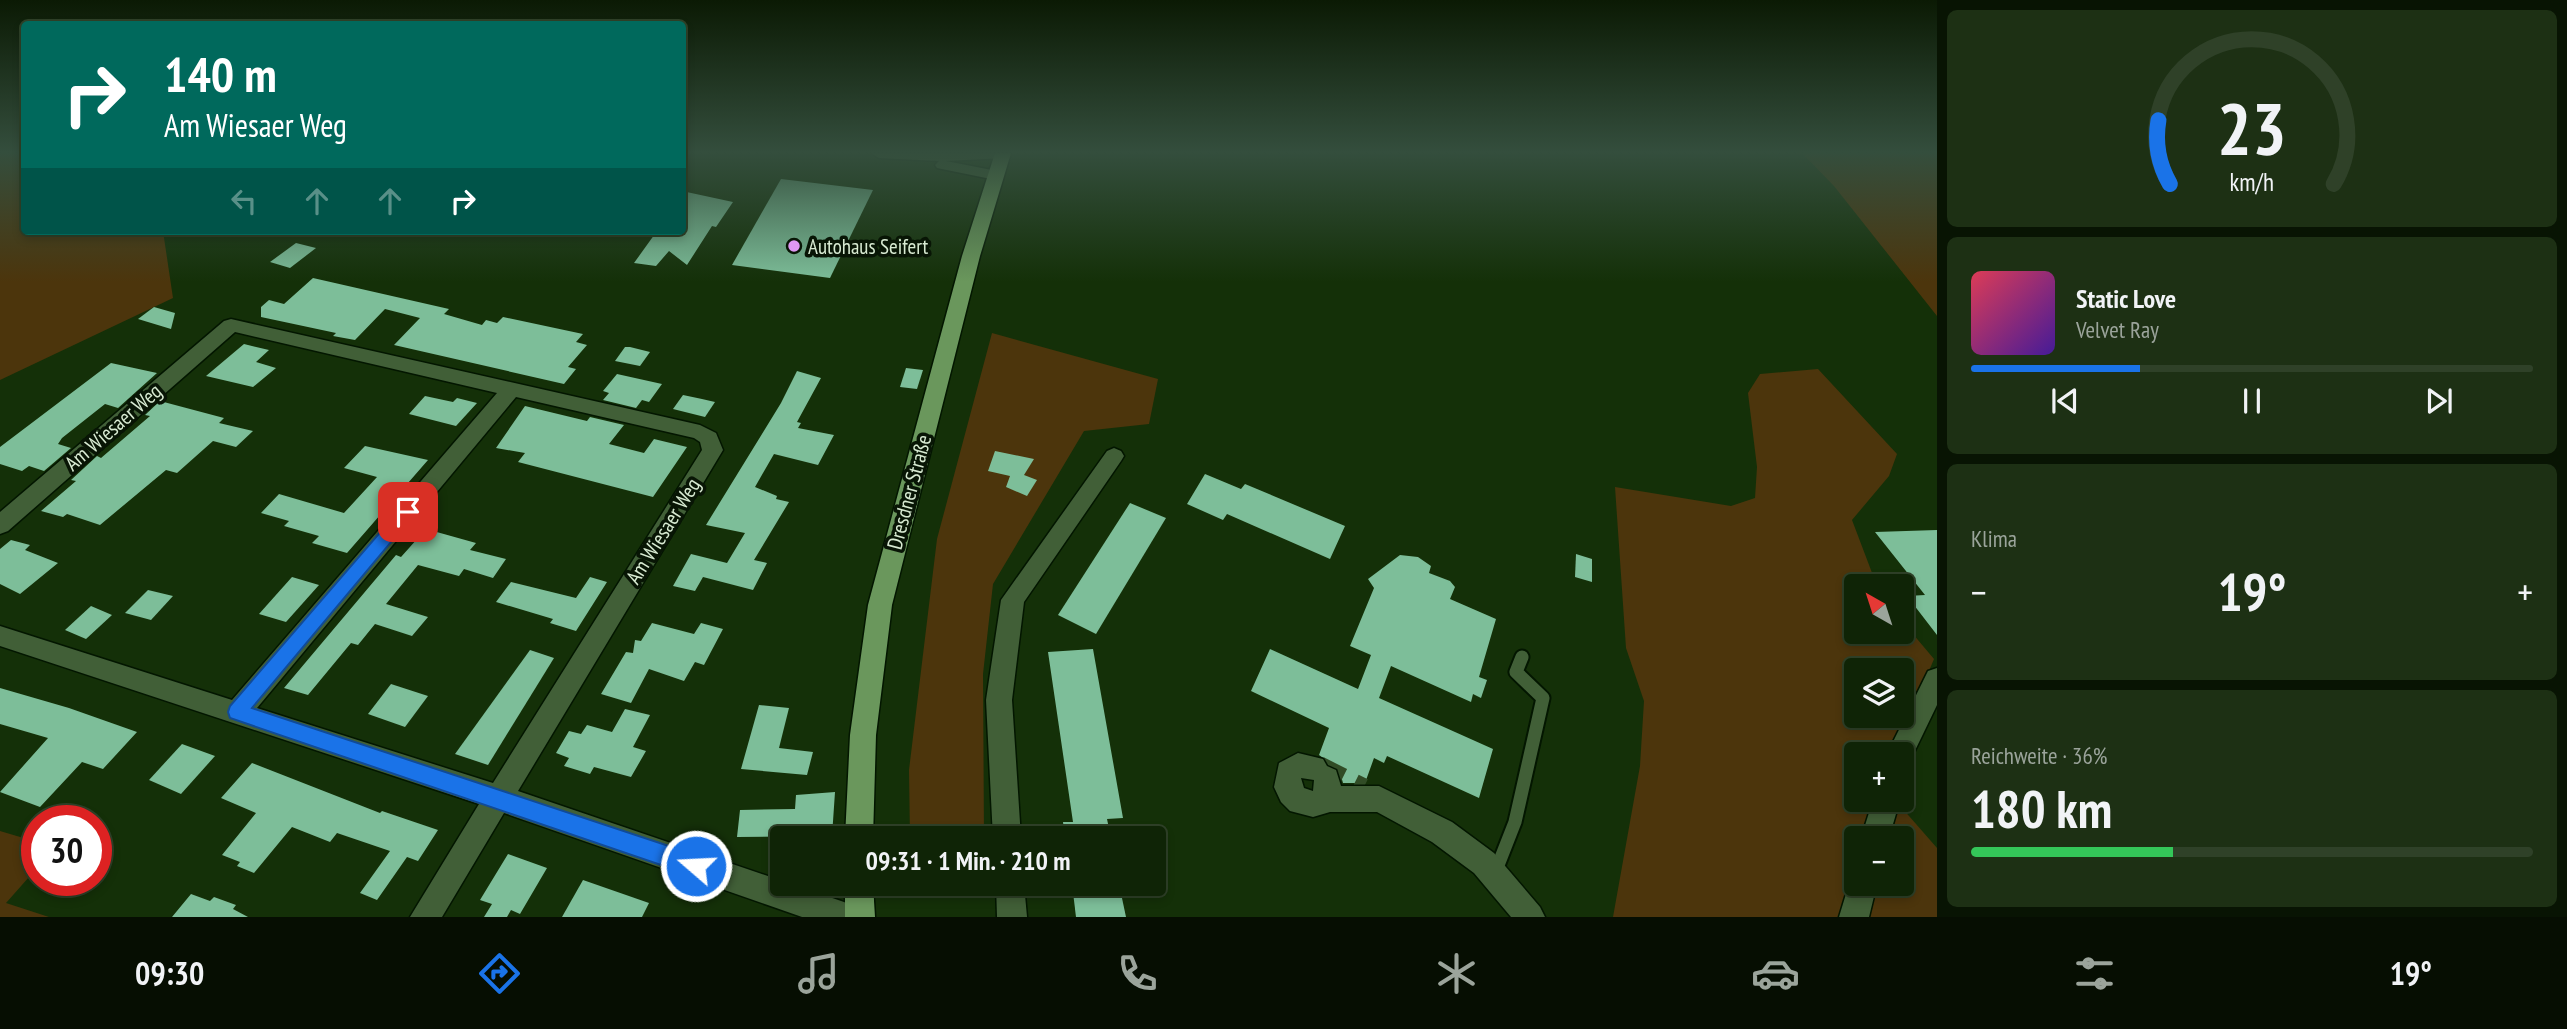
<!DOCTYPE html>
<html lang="de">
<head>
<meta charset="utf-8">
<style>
  body { margin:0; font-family:"PT Sans Narrow",sans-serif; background:#1d3014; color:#f1f3f6; height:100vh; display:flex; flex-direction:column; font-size:26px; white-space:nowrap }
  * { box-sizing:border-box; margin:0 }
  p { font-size:23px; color:#9ba49b }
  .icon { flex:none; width:38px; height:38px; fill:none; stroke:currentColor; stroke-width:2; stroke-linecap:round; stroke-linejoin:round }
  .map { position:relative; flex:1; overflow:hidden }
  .side { display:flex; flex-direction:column; gap:10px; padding:10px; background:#081403; width:630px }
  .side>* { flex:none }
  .banner { position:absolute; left:21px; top:21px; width:665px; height:214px; border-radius:7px; box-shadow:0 4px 10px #0003,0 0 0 2px #2f4128; background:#00695c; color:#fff; overflow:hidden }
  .needle { width:46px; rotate:321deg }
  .tools { position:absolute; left:1844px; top:574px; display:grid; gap:14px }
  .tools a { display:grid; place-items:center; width:70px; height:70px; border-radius:7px; background:#0f2406; box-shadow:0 4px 10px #0003,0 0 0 2px #2f4128; font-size:35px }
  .speed { position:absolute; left:21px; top:805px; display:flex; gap:14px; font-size:35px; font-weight:700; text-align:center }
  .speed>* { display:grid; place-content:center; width:91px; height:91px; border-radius:50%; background:#0f2406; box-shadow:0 4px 10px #0003,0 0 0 2px #2f4128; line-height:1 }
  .speed .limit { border:10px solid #d22; background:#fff; color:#111 }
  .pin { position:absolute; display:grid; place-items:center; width:60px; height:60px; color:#fff; margin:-30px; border-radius:14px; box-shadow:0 4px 10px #0006 }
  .me { position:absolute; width:77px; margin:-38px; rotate:289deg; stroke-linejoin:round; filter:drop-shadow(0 0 5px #0008) }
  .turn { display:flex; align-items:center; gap:24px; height:147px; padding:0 28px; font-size:32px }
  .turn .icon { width:91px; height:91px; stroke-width:2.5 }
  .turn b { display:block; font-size:49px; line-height:60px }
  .lanes { display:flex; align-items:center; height:66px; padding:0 28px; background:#0003; justify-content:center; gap:35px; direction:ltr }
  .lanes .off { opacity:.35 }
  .big { font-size:52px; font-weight:700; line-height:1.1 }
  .side .tile { flex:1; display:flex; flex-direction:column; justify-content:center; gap:10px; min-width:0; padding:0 24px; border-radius:10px; background:#1d3014 }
  .side .dial { align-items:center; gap:0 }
  .dial svg { height:182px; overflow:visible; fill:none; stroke:#2f4128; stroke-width:7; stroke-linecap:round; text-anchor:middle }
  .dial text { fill:#f1f3f6; stroke:none }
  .song { display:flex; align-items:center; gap:21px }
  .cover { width:84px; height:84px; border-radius:10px; background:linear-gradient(135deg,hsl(350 70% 55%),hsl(260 70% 35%)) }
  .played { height:7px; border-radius:4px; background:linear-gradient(90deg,#1a73e8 30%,#2f4128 30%) }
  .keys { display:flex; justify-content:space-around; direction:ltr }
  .heat { display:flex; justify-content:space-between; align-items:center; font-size:38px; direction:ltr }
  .charge { height:10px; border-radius:5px; background:linear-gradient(90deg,#34c759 36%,#2f4128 0) }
  .trip { position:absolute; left:770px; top:826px; width:396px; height:70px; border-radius:7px; background:#0f2406; box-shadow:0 4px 10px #0003,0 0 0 2px #2f4128; font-weight:700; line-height:70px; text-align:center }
  .menu { display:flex; height:112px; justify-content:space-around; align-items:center; background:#060e02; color:#9ba49b }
  .menu .icon { width:49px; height:49px }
  .menu .active { color:#1a73e8 }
  .menu b { font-size:32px; color:#f1f3f6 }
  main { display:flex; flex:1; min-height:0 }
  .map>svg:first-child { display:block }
  .green { fill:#4c350c; fill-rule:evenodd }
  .building { fill:#7dbe99 }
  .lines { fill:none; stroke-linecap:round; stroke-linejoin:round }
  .street-tunnel { stroke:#314c26; stroke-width:26; stroke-dasharray:26 13; stroke-linecap:butt }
  .lane-casing { stroke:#031600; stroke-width:17 }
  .street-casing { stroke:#031600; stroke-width:3 }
  .primary-casing { stroke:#031600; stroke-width:3 }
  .lane { stroke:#415f37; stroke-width:13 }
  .street { fill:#415f37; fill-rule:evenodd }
  .primary { fill:#6a975c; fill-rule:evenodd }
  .route { fill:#1a73e8; stroke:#114b97; stroke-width:2 }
  .poi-dot { fill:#de98f2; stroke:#081505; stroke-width:2.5 }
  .labels { text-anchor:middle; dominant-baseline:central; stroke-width:7; stroke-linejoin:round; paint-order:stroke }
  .poi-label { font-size:21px; fill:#d8ead2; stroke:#081505; text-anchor:start }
  .street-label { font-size:21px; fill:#d8ead2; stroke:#081505 }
</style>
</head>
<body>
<main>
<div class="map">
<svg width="1937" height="917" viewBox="0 0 1937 917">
  <rect width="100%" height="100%" fill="#143008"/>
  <g class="green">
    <polygon points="0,153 24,153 24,231 163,231 173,298 0,380"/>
    <polygon points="1802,153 1937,153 1937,316 1834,186"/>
    <polygon points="992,333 1158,379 1149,424 1084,431 993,584 983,674 984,838 910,838 909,770 937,539"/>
    <path d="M1818,369L1897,454L1889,476L1852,520L1877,586H1857V632H1902V621L1934,659L1894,754H1857V800H1877L1867,838H1857V876L1846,917H1613L1640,766L1644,701L1626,648L1615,487L1731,506L1755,498L1757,467L1748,393L1760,374ZM1857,670H1902V716H1857Z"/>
    <polygon points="1895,800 1937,848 1937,917 1863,917 1872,884 1902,884 1902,838 1885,838"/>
    <polygon points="0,831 37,842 37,868 6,903 49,917 0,917"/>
  </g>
  <g class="building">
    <polygon points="781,179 873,190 830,278 732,265"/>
    <polygon points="682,191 733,202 716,227 712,226 687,265 669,251 656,266 634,263 657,231 682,231"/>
    <polygon points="296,243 316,248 290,268 270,262"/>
    <polygon points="313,278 449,309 444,314 482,325 486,320 497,323 503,317 583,334 576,342 587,345 568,367 576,369 564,384 394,345 420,318 385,309 355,340 333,336 336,333 261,317 261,307 269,300 284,304"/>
    <polygon points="154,307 175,313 171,329 138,319"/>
    <polygon points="244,344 269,350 256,362 276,368 253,387 206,376"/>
    <polygon points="625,347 630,347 650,352 640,366 615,361"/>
    <polygon points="111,363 157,373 118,408 105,404 62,438 58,444 71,448 44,471 29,466 22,471 0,464 0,447"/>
    <polygon points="906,368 923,370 917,389 900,387"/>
    <polygon points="797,371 821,378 797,422 801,423 798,428 834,435 818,465 774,454 755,487 777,496 776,499 789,502 754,560 767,563 753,590 703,577 695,591 673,586 691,554 727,563 745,533 706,525 781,403"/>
    <polygon points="617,374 662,384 649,402 642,400 636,408 603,400 609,393 603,391"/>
    <polygon points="683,395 702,399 715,402 705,417 673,409"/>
    <polygon points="425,396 453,402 457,398 477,403 456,426 409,414"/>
    <polygon points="160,401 224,418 219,423 253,431 236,447 213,441 177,473 166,470 100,525 67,514 63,517 41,511 76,481 71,480 97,456 101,458 150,416 145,415"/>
    <polygon points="525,406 587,421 590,417 624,425 609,444 644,453 654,439 687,447 653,497 518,462 525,453 496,448"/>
    <polygon points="365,446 428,460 347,553 312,543 319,536 284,526 289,521 261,513 279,494 344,513 377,477 344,468"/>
    <polygon points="995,451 1034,459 1024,475 1037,480 1027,496 1006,487 1010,476 988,471"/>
    <polygon points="1205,474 1241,489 1245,484 1345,526 1330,559 1227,514 1223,520 1187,504"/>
    <polygon points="1130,503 1166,518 1096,634 1058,615"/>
    <polygon points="426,529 476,543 470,550 506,559 493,578 464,569 459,576 418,565 386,604 428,617 412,636 375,624 358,645 351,643 308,695 284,688 396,555 401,557"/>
    <polygon points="1937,530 1937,635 1907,596 1925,595 1875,532"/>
    <polygon points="11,540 30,545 25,550 58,563 20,594 0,584 0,549"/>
    <polygon points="1576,554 1592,559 1592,582 1575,577"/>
    <polygon points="1400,555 1418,557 1431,566 1429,573 1450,581 1455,587 1450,599 1496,619 1479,677 1487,680 1481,698 1473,694 1471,702 1391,666 1379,698 1493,749 1479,798 1387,756 1384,763 1374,758 1365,783 1343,783 1339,769 1319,755 1329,728 1251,691 1270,649 1358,689 1371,655 1350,646 1374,588 1368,579"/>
    <polygon points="292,577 319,585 286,622 259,614"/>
    <polygon points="590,577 607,582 576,631 550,623 553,619 496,602 511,582 576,598"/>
    <polygon points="148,590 173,596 151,620 125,613"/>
    <polygon points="91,606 112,615 86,639 65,630"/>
    <polygon points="652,623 694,634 701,623 723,629 704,665 695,662 684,681 649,669 631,703 601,694 626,652 633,653 635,640 641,641"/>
    <polygon points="1093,649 1123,818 1107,819 1111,838 1065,838 1063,822 1073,822 1048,652"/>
    <polygon points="530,650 554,658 488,765 455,754"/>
    <polygon points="391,684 428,696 405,727 368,714"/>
    <polygon points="0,688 69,708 137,732 103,769 82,762 40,807 0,792 48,738 0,724"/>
    <polygon points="759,705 789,708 779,748 813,752 807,775 741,769"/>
    <polygon points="625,709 650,715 633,747 646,751 631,777 594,767 590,774 564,766 569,758 556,753 569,731 581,734 587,725 612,732"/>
    <polygon points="182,744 215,756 181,794 149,780"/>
    <polygon points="252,763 380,813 382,811 438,830 418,861 407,857 377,900 360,893 390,851 337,833 330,842 292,827 254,873 237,866 240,862 222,855 256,813 221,798"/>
    <polygon points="835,792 832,836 737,837 740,810 795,809 796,795"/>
    <polygon points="508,854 547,868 520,914 511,910 507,917 484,917 492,904 480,900"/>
    <polygon points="583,880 649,903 642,917 562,917"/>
    <polygon points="1072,884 1119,884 1126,917 1076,917"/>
    <polygon points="191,894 210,901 214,897 236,905 233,909 248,917 172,917"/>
  </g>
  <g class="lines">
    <polyline class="street-tunnel" points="1318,769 1362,791"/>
    <defs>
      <polyline id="lane" points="1495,873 1515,822 1543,698 1516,672 1522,657"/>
      <g id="street">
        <polygon points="871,153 1011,153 1003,158 946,161 1002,172 1002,178 996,180 937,168 935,165 939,161 879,158"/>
        <path d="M231,319L700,425L716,433L723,450L518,791L844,902L854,907L859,917H802L504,813L442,917H410L479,804L0,646V626L232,700L497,393L235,332L8,531L0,534V512L224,321ZM516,397L694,438L700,442L702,450L493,783L257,708Z"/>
        <polygon points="1114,448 1121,451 1124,456 1121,461 1024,602 1012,700 1021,838 993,838 986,700 1001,600 1107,451"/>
        <polygon points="1937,668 1937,705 1909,763 1902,765 1902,754 1887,754 1928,671"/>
        <path d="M1298,753L1323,759L1327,766L1336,770L1341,786H1379L1452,822L1494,853L1540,907L1545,917H1511L1474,873L1432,842L1377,812H1330L1313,817L1290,811L1281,802L1274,787L1279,763ZM1301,778L1314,780L1313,791L1304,788Z"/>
        <polygon points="1873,800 1900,800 1889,838 1861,838"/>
        <polygon points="1857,872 1857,884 1877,884 1869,917 1839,917 1849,884"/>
        <polygon points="996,884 1024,884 1027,917 997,917"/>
      </g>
      <g id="primary">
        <polygon points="995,153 1011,153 980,256 892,605 876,735 873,838 845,838 850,735 868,605 962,256"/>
        <polygon points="845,884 873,884 875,917 845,917"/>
      </g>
    </defs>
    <use href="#lane" class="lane-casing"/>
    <use href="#street" class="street-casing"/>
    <use href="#primary" class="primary-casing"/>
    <use href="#lane" class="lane"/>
    <use href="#street" class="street"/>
    <use href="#primary" class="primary"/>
  </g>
  <linearGradient id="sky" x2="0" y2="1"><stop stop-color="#0b1a04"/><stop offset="0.54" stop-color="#344e3d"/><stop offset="1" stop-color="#344e3d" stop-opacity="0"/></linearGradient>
  <rect width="1937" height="282" fill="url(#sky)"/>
  <polygon class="route" points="408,505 413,507 413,516 252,708 696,855 704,858 707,866 704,874 696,877 230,718 228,712 230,706 402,507"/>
  <circle class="poi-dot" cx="794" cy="246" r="7"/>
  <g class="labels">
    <g class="poi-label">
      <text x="808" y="246">Autohaus Seifert</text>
    </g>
    <g class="street-label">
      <text transform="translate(113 427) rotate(-41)">Am Wiesaer Weg</text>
      <text transform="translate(909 492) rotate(-75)">Dresdner Straße</text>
      <text transform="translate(663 531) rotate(-58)">Am Wiesaer Weg</text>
    </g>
  </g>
</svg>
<div class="tools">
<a><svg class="needle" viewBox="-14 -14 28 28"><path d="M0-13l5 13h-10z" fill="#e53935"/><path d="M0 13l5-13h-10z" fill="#9ba49b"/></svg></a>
<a><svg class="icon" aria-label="layers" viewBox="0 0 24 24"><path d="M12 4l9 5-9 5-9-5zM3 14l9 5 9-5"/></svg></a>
<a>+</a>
<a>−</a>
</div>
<div class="speed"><div class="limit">30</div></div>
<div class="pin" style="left:408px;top:512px;background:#d93025"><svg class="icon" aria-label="arrive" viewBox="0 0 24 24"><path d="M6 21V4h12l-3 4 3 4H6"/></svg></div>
<svg class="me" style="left:696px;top:866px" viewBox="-20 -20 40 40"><circle r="17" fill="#1a73e8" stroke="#fff" stroke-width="3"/><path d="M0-11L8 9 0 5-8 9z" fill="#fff"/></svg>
<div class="trip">09:31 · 1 Min. · 210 m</div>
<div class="banner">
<div class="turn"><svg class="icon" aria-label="right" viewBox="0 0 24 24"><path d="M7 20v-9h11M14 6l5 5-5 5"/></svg><div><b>140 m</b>Am Wiesaer Weg</div></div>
<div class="lanes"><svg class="icon off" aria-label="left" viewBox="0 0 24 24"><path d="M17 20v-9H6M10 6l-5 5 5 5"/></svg><svg class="icon off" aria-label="ahead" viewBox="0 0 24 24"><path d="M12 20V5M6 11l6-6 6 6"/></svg><svg class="icon off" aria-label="ahead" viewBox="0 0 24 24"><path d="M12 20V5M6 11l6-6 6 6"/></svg><svg class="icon" aria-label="right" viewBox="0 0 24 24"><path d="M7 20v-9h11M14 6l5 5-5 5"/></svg></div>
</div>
</div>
<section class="side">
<div class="tile dial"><svg viewBox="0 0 100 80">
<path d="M14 69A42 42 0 1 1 86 69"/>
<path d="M14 69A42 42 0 0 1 9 41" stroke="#1a73e8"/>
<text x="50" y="56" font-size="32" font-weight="700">23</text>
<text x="50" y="72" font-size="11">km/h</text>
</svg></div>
<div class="tile">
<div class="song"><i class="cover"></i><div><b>Static Love</b><p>Velvet Ray</p></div></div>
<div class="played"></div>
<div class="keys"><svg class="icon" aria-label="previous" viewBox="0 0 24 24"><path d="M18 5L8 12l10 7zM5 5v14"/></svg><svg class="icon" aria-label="pause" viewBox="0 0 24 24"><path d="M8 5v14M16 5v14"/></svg><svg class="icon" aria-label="next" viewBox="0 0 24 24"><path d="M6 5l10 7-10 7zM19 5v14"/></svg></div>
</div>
<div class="tile"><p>Klima</p>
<div class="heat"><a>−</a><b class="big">19°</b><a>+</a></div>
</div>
<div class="tile"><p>Reichweite · 36%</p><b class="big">180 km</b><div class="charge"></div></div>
</section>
</main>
<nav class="menu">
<b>09:30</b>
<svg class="icon active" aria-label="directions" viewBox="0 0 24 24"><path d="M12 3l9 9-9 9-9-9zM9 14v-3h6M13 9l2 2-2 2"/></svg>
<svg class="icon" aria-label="music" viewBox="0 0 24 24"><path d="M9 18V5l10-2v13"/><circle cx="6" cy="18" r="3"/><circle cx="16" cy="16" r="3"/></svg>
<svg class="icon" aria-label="phone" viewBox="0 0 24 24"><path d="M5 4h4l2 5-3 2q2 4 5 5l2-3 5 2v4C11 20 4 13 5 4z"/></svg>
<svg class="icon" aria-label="climate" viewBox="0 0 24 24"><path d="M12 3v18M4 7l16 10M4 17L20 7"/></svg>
<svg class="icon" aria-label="car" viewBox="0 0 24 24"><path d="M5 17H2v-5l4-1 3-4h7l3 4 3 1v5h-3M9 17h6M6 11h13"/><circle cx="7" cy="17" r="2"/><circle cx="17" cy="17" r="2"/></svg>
<svg class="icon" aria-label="filters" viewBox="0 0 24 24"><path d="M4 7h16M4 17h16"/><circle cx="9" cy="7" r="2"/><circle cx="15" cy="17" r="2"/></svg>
<b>19°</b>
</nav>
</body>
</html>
